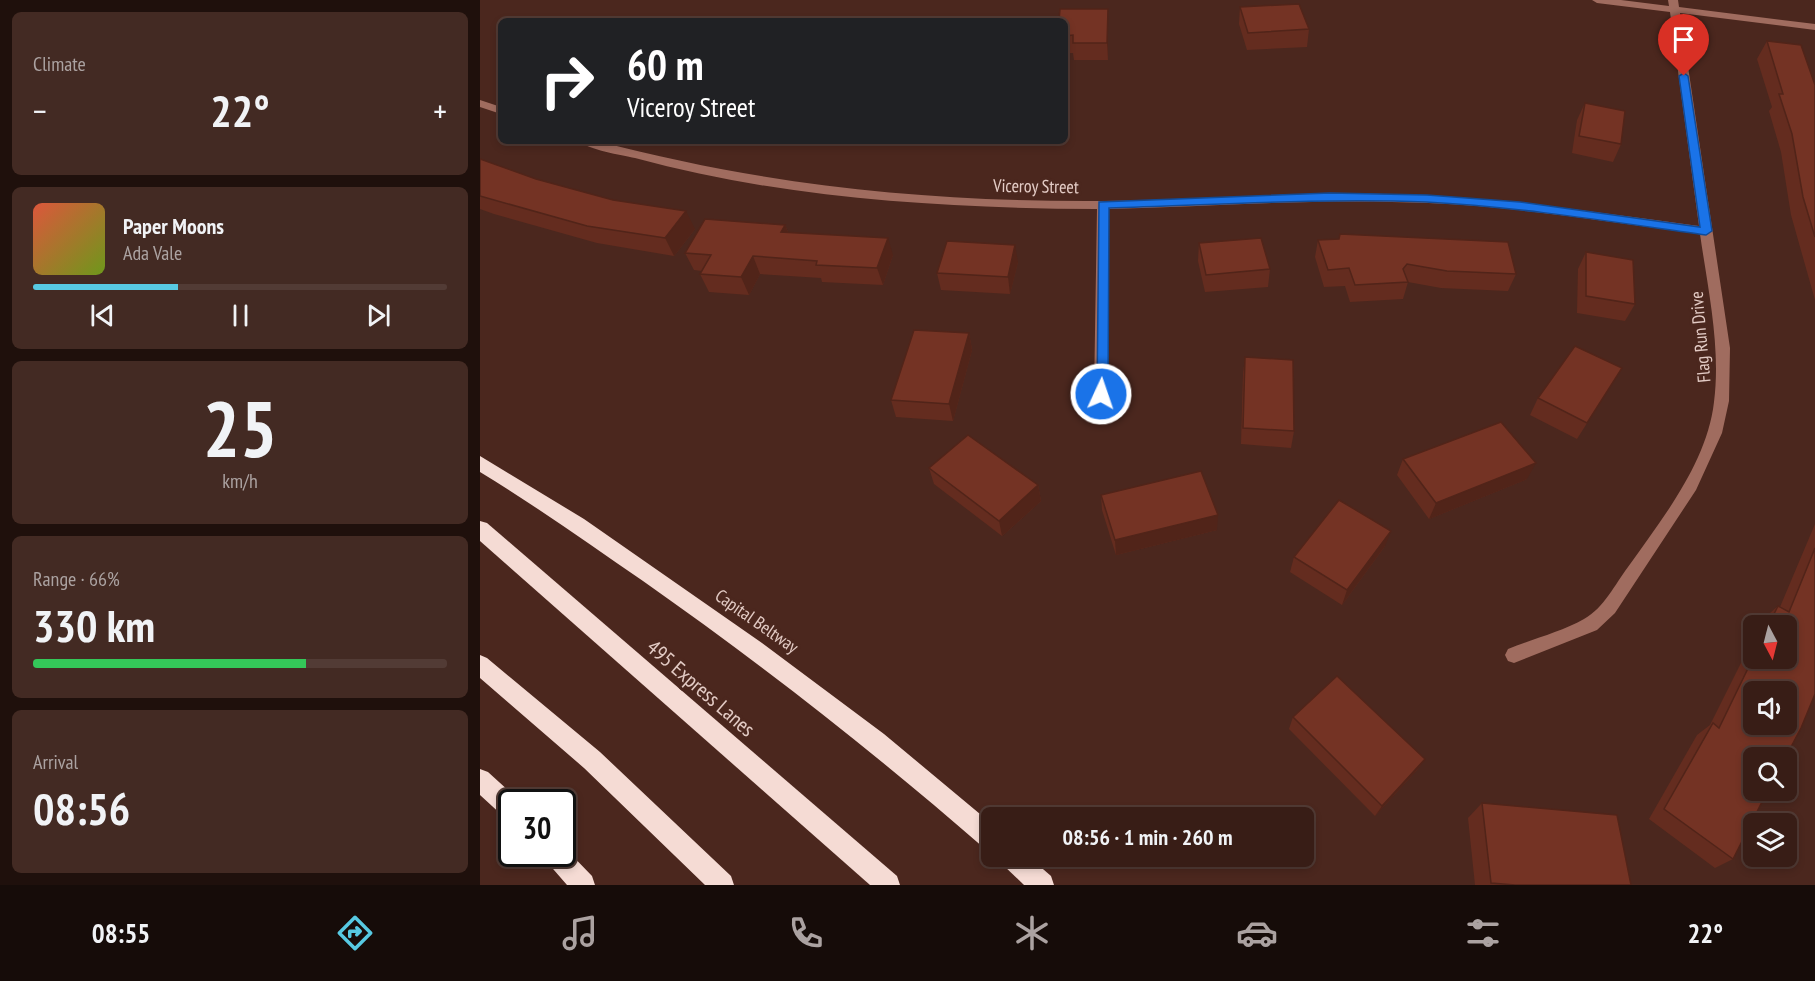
<!DOCTYPE html>
<html lang="en">
<head>
<meta charset="utf-8">
<style>
  body { margin:0; font-family:"PT Sans Narrow",sans-serif; background:#432a23; color:#f1f3f6; height:100vh; display:flex; flex-direction:column; font-size:22px; white-space:nowrap }
  * { box-sizing:border-box; margin:0 }
  p { font-size:20px; color:#aba2a1 }
  .icon { flex:none; width:33px; height:33px; fill:none; stroke:currentColor; stroke-width:2; stroke-linecap:round; stroke-linejoin:round }
  .map { position:relative; flex:1; overflow:hidden }
  .drawer { display:flex; flex-direction:column; gap:12px; padding:12px; background:#1f100c; width:480px }
  .drawer>* { flex:none }
  .guide { position:absolute; left:18px; top:18px; width:570px; height:126px; border-radius:9px; box-shadow:0 3px 9px #0003,0 0 0 2px #523b35; background:#202124; color:#fff; overflow:hidden }
  .needle { width:39px; rotate:173deg }
  .controls { position:absolute; left:1263px; top:615px; display:grid; gap:12px }
  .controls a { display:grid; place-items:center; width:54px; height:54px; border-radius:9px; background:#381d16; box-shadow:0 3px 9px #0003,0 0 0 2px #523b35; font-size:30px }
  .speed { position:absolute; left:18px; top:789px; display:flex; gap:12px; font-size:30px; font-weight:700; text-align:center }
  .speed>* { display:grid; place-content:center; width:78px; height:78px; border-radius:50%; background:#381d16; box-shadow:0 3px 9px #0003,0 0 0 2px #523b35; line-height:1 }
  .speed .limit { border:3px solid #111; border-radius:9px; background:#fff; color:#111 }
  .pin { position:absolute; display:grid; place-items:center; width:51px; height:51px; color:#fff; margin:-62px -26px; border-radius:50% 50% 50% 0; rotate:-45deg; box-shadow:0 0 6px #0007 }
  .pin .icon { rotate:45deg }
  .me { position:absolute; width:66px; margin:-33px; rotate:3deg; stroke-linejoin:round; filter:drop-shadow(0 0 4px #0008) }
  .turn { display:flex; align-items:center; gap:21px; height:126px; padding:0 30px; font-size:27px }
  .turn .icon { width:78px; height:78px; stroke-width:2.5 }
  .turn b { display:block; font-size:42px; line-height:51px }
  .big { font-size:45px; font-weight:600; line-height:1.1 }
  .drawer .card { flex:1; display:flex; flex-direction:column; justify-content:center; gap:9px; min-width:0; padding:0 21px; border-radius:9px; background:#432a23 }
  .drawer .dial { align-items:center; gap:0 }
  .dial b { font-size:78px; line-height:1 }
  .song { display:flex; align-items:center; gap:18px }
  .cover { width:72px; height:72px; border-radius:9px; background:linear-gradient(135deg,hsl(10 70% 55%),hsl(80 70% 35%)) }
  .played { height:6px; border-radius:3px; background:linear-gradient(90deg,#57c9e2 35%,#523b35 35%) }
  .keys { display:flex; justify-content:space-around; direction:ltr }
  .heat { display:flex; justify-content:space-between; align-items:center; font-size:33px; direction:ltr }
  .charge { height:9px; border-radius:4px; background:linear-gradient(90deg,#34c759 66%,#523b35 0) }
  .trip { position:absolute; left:501px; top:807px; width:333px; height:60px; border-radius:9px; background:#381d16; box-shadow:0 3px 9px #0003,0 0 0 2px #523b35; font-weight:600; line-height:60px; text-align:center }
  .menu { display:flex; height:96px; justify-content:space-around; align-items:center; background:#160c09; color:#aba2a1 }
  .menu .icon { width:42px; height:42px }
  .menu .active { color:#57c9e2 }
  .menu b { font-size:27px; color:#f1f3f6 }
  main { display:flex; flex:1; min-height:0 }
  .map>svg:first-child { display:block }
  .lines { fill:none; stroke-linecap:round; stroke-linejoin:round }
  .minor { fill:#a06c5f; fill-rule:evenodd }
  .highway { fill:#f5dbd4; fill-rule:evenodd }
  .wall { fill:#642c1f }
  .shaded-wall { fill:#512419 }
  .building { fill:#743324; stroke:#512419; stroke-width:1.5; fill-rule:evenodd }
  .route { fill:#1a73e8; stroke:#114b97; stroke-width:1.5 }
  .labels { text-anchor:middle; dominant-baseline:central; stroke-width:6; stroke-linejoin:round; paint-order:stroke }
  .street-label { font-size:18px; fill:#e3cbc5; stroke:#4b271e }
  .near-street-label { font-size:21px; fill:#e3cbc5; stroke:#4b271e }
</style>
</head>
<body>
<main>
<section class="drawer">
<div class="card"><p>Climate</p>
<div class="heat"><a>−</a><b class="big">22°</b><a>+</a></div>
</div>
<div class="card">
<div class="song"><i class="cover"></i><div><b>Paper Moons</b><p>Ada Vale</p></div></div>
<div class="played"></div>
<div class="keys"><svg class="icon" aria-label="previous" viewBox="0 0 24 24"><path d="M18 5L8 12l10 7zM5 5v14"/></svg><svg class="icon" aria-label="pause" viewBox="0 0 24 24"><path d="M8 5v14M16 5v14"/></svg><svg class="icon" aria-label="next" viewBox="0 0 24 24"><path d="M6 5l10 7-10 7zM19 5v14"/></svg></div>
</div>
<div class="card dial"><b>25</b><p>km/h</p></div>
<div class="card"><p>Range · 66%</p><b class="big">330 km</b><div class="charge"></div></div>
<div class="card"><p>Arrival</p><b class="big">08:56</b></div>
</section>
<div class="map">
<svg width="1335" height="885" viewBox="0 0 1335 885">
  <rect width="100%" height="100%" fill="#4b271e"/>
  <g class="lines">
    <g class="minor">
      <path d="M1112,0H1141L1189,6L1188,0H1198L1199,7L1335,24V30L1200,13L1250,348L1249,401L1242,433L1216,490L1135,613L1117,630L1034,663L1028,661L1025,655L1028,649C1052,639 1081,632 1104,619C1124,608 1135,584 1148,567C1182,519 1227,463 1234,402C1241,347 1228,290 1220,234C1130,222 1040,207 948,203C842,198 736,206 629,209L628,394L621,400L614,394L617,209C462,208 305,199 155,158C141,155 109,150 99,141H118C282,185 450,202 620,201C714,201 809,192 904,194C1010,196 1114,212 1219,226L1190,12L1117,3Z"/>
      <polygon points="0,100 21,107 21,114 0,107"/>
    </g>
    <g class="highway">
      <path d="M0,456L104,519L282,643L404,734L512,824V852L504,848C395,753 281,664 163,581C109,544 56,506 0,472Z"/>
      <polygon points="0,521 7,523 417,876 420,885 390,885 0,541"/>
      <polygon points="0,655 7,658 120,752 251,876 254,885 225,885 104,768 0,678"/>
      <polygon points="0,769 8,772 40,801 32,802 32,820 24,817 0,795"/>
      <polygon points="82,845 112,876 115,885 87,885 67,862 63,854 82,854"/>
      <polygon points="518,856 548,856 571,876 574,885 544,885 522,864"/>
    </g>
  </g>
  <g class="wall">
    <polygon points="760,7 829,29 827,47 767,50 759,24"/>
    <polygon points="585,21 628,26 628,60 594,60 593,53 585,53"/>
    <polygon points="1287,41 1335,85 1335,300 1311,215 1301,152 1289,111 1292,107 1277,59"/>
    <polygon points="1105,103 1141,144 1133,162 1092,153 1097,120"/>
    <polygon points="0,159 56,179 215,229 194,256 117,243 14,214 0,209"/>
    <polygon points="305,225 308,232 413,255 403,285 342,282 341,278 280,274 269,295 229,292 220,274 222,271 214,270 205,253"/>
    <polygon points="838,240 1036,274 1028,291 961,288 928,282 923,299 870,302 865,286 844,287 835,257"/>
    <polygon points="719,243 790,269 788,287 725,292 718,261"/>
    <polygon points="1106,252 1155,304 1145,321 1097,313 1098,269"/>
    <polygon points="538,262 530,294 461,290 457,273"/>
    <polygon points="489,333 492,350 473,421 416,417 411,400"/>
    <polygon points="765,357 814,431 811,448 761,444 763,374"/>
    <polygon points="1131,385 1097,439 1050,415 1058,398"/>
    <polygon points="923,459 1047,479 949,519 917,475"/>
    <polygon points="449,468 558,485 561,501 522,536 454,484"/>
    <polygon points="621,495 737,530 636,555 622,510"/>
    <polygon points="1335,524 1335,694 1253,859 1235,868 1169,819 1217,735 1230,725 1274,637 1274,658 1306,626 1279,626 1282,620 1298,606 1300,607"/>
    <polygon points="905,546 862,605 810,572 814,557"/>
    <polygon points="813,717 945,759 937,770 895,816 809,729"/>
    <polygon points="1002,803 1151,885 995,885 988,818"/>
  </g>
  <g class="shaded-wall">
    <polygon points="628,9 628,60 627,43"/>
    <polygon points="206,211 215,229 194,256 185,238"/>
    <polygon points="305,225 312,242 301,232"/>
    <polygon points="408,238 413,255 403,285 397,268"/>
    <polygon points="535,245 538,262 530,294 528,277"/>
    <polygon points="273,256 280,274 269,295 261,277"/>
    <polygon points="489,333 492,350 473,421 469,404"/>
    <polygon points="1056,463 1047,479 949,519 956,503"/>
    <polygon points="558,485 561,501 522,536 519,521"/>
    <polygon points="738,515 737,530 636,555 635,540"/>
    <polygon points="911,531 905,546 862,605 867,590"/>
    <polygon points="945,759 937,770 895,816 902,806"/>
  </g>
  <g class="building">
    <polygon points="819,4 829,29 768,33 760,7"/>
    <polygon points="580,9 628,9 627,43 593,43 593,35 585,36 585,21 579,21"/>
    <polygon points="1287,41 1321,45 1335,85 1335,237 1323,197 1312,134 1299,94 1303,94"/>
    <polygon points="1105,103 1145,111 1141,144 1099,136"/>
    <polygon points="0,159 56,179 133,200 206,211 185,238 107,226 0,196"/>
    <polygon points="225,219 305,225 301,232 408,238 397,268 336,265 337,261 273,256 261,277 220,274 231,255 205,253"/>
    <polygon points="860,234 1028,242 1036,274 967,271 927,264 923,269 928,282 875,285 869,268 848,270 838,240 859,239"/>
    <polygon points="781,238 790,269 726,275 719,243"/>
    <polygon points="467,241 535,245 528,277 457,273"/>
    <polygon points="1106,252 1153,260 1155,304 1106,296"/>
    <polygon points="434,330 489,333 469,404 411,400"/>
    <polygon points="1095,346 1142,368 1107,423 1058,398"/>
    <polygon points="765,357 813,360 814,431 763,428"/>
    <polygon points="1021,422 1056,463 956,503 923,459"/>
    <polygon points="488,435 558,485 519,521 449,468"/>
    <polygon points="721,471 738,515 635,540 621,495"/>
    <polygon points="859,500 911,531 867,590 814,557"/>
    <path d="M1335,548V694L1321,728L1305,758H1274V790H1288L1253,859L1184,809L1233,723L1239,728L1274,656V658H1306V626H1288L1298,606L1309,612ZM1274,692H1306V724H1274Z"/>
    <polygon points="857,676 945,759 902,806 813,717"/>
    <polygon points="1002,803 1137,815 1151,885 1035,885 1011,883"/>
  </g>
  <path class="route" d="M1204,73L1208,76L1232,231L1226,235C1133,222 1040,207 946,202C841,198 734,205 629,208L628,394L626,397H617L619,202L850,193L947,195L1040,202L1220,227L1199,76Z"/>
  <g class="labels">
    <g class="street-label">
      <text transform="translate(556 186) rotate(1)">Viceroy Street</text>
      <text transform="translate(1220 337) rotate(-95)">Flag Run Drive</text>
      <text transform="translate(277 621) rotate(35)">Capital Beltway</text>
    </g>
    <g class="near-street-label">
      <text transform="translate(221 688) rotate(41)">495 Express Lanes</text>
    </g>
  </g>
</svg>
<div class="controls">
<a><svg class="needle" viewBox="-14 -14 28 28"><path d="M0-13l5 13h-10z" fill="#e53935"/><path d="M0 13l5-13h-10z" fill="#aba2a1"/></svg></a>
<a><svg class="icon" aria-label="sound" viewBox="0 0 24 24"><path d="M4 9h4l5-4v14l-5-4H4zM17 9q2 3 0 6"/></svg></a>
<a><svg class="icon" aria-label="search" viewBox="0 0 24 24"><circle cx="10" cy="10" r="6"/><path d="M15 15l6 6"/></svg></a>
<a><svg class="icon" aria-label="layers" viewBox="0 0 24 24"><path d="M12 4l9 5-9 5-9-5zM3 14l9 5 9-5"/></svg></a>
</div>
<div class="speed"><div class="limit">30</div></div>
<div class="pin" style="left:1204px;top:76px;background:#d93025"><svg class="icon" aria-label="arrive" viewBox="0 0 24 24"><path d="M6 21V4h12l-3 4 3 4H6"/></svg></div>
<svg class="me" style="left:621px;top:394px" viewBox="-20 -20 40 40"><circle r="17" fill="#1a73e8" stroke="#fff" stroke-width="3"/><path d="M0-11L8 9 0 5-8 9z" fill="#fff"/></svg>
<div class="trip">08:56 · 1 min · 260 m</div>
<div class="guide">
<div class="turn"><svg class="icon" aria-label="right" viewBox="0 0 24 24"><path d="M7 20v-9h11M14 6l5 5-5 5"/></svg><div><b>60 m</b>Viceroy Street</div></div>
</div>
</div>
</main>
<nav class="menu">
<b>08:55</b>
<svg class="icon active" aria-label="directions" viewBox="0 0 24 24"><path d="M12 3l9 9-9 9-9-9zM9 14v-3h6M13 9l2 2-2 2"/></svg>
<svg class="icon" aria-label="music" viewBox="0 0 24 24"><path d="M9 18V5l10-2v13"/><circle cx="6" cy="18" r="3"/><circle cx="16" cy="16" r="3"/></svg>
<svg class="icon" aria-label="phone" viewBox="0 0 24 24"><path d="M5 4h4l2 5-3 2q2 4 5 5l2-3 5 2v4C11 20 4 13 5 4z"/></svg>
<svg class="icon" aria-label="climate" viewBox="0 0 24 24"><path d="M12 3v18M4 7l16 10M4 17L20 7"/></svg>
<svg class="icon" aria-label="car" viewBox="0 0 24 24"><path d="M5 17H2v-5l4-1 3-4h7l3 4 3 1v5h-3M9 17h6M6 11h13"/><circle cx="7" cy="17" r="2"/><circle cx="17" cy="17" r="2"/></svg>
<svg class="icon" aria-label="filters" viewBox="0 0 24 24"><path d="M4 7h16M4 17h16"/><circle cx="9" cy="7" r="2"/><circle cx="15" cy="17" r="2"/></svg>
<b>22°</b>
</nav>
</body>
</html>
